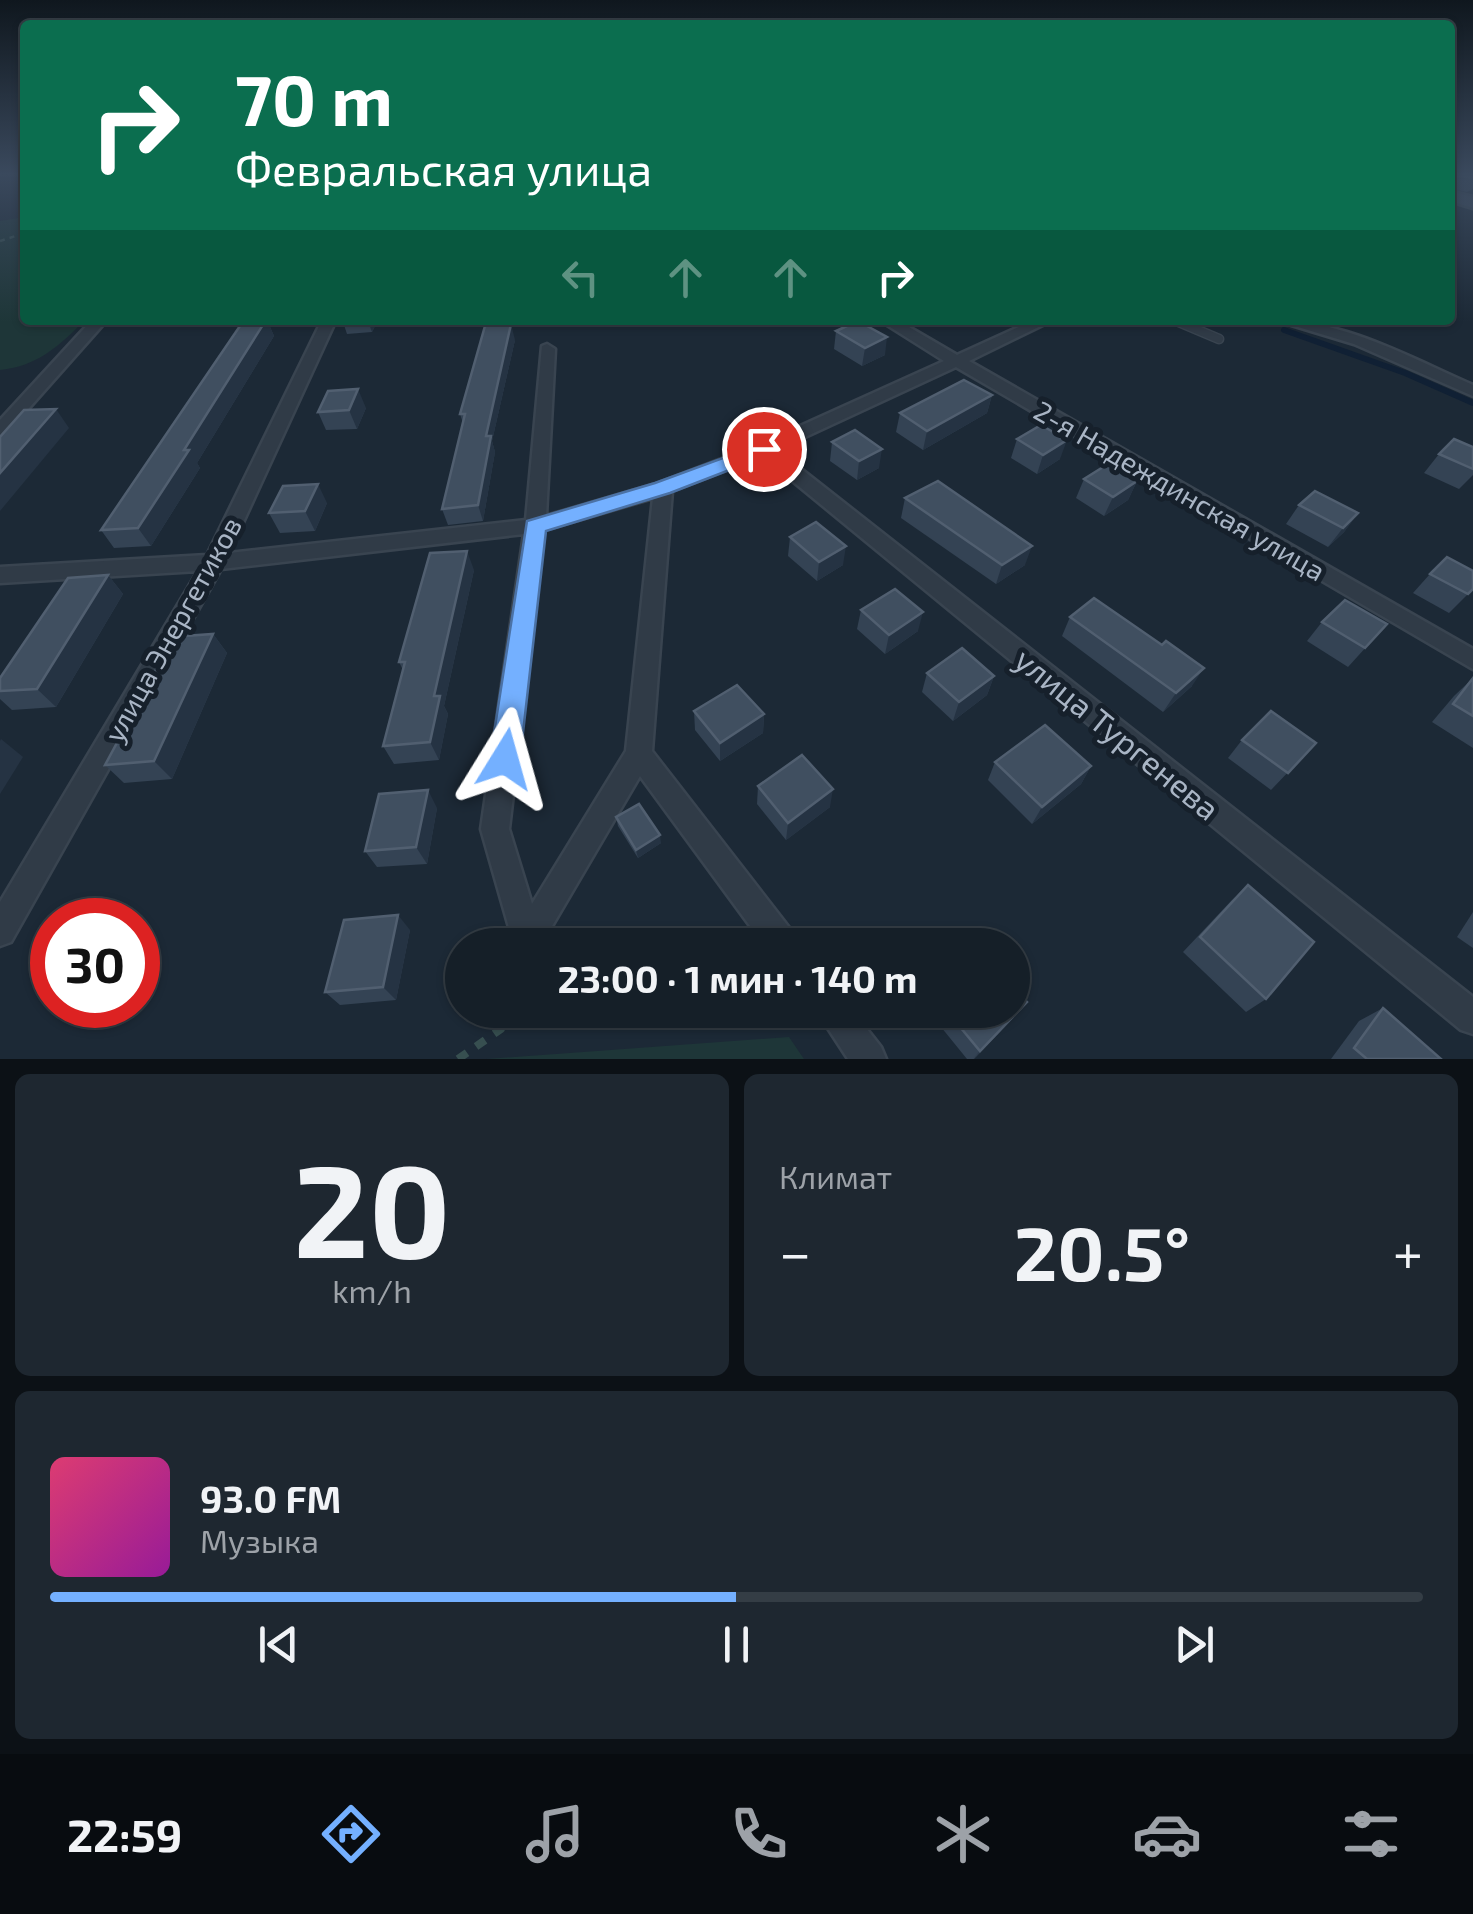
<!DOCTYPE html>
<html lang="ru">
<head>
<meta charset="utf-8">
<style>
  body { margin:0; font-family:"Exo 2",sans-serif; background:#1e2730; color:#f1f3f6; height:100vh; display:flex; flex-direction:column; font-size:38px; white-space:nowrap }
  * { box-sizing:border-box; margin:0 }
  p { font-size:32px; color:#9da2a8 }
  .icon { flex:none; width:55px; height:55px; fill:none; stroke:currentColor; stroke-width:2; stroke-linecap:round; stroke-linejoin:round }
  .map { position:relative; height:1059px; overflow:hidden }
  .side { display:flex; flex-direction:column; gap:15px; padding:15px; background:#0c1116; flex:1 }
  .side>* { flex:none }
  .guide { position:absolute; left:20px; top:20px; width:1435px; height:305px; border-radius:10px; box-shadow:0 2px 8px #0004,0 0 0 2px #343d45; background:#0b6e4f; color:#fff; overflow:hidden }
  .speed { position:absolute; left:30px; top:898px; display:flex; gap:20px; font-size:50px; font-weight:700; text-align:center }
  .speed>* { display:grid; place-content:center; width:130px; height:130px; border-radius:50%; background:#151f28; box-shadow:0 2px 8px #0004,0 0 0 2px #343d45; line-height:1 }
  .speed .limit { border:15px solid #d22; background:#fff; color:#111 }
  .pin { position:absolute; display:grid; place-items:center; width:85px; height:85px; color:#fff; margin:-42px; border:5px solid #fff; border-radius:50%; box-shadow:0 2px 10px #0007 }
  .me { position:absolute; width:110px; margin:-55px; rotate:8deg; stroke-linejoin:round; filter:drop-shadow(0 0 8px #0008) }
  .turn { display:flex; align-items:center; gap:35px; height:210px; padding:0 50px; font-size:45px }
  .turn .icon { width:130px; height:130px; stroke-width:2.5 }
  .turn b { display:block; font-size:70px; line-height:85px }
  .lanes { display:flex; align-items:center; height:95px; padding:0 50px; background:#0003; justify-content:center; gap:50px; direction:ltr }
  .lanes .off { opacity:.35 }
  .big { font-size:75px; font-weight:700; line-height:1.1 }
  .side .card { flex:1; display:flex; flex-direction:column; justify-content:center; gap:15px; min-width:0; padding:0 35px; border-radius:15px; background:#1e2730 }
  .side .dial { align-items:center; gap:0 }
  .dial b { font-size:130px; line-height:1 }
  .song { display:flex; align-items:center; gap:30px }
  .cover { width:120px; height:120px; border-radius:15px; background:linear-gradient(135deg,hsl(340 70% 55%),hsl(300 70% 35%)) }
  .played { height:10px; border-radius:5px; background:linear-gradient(90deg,#74b0ff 50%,#343d45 50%) }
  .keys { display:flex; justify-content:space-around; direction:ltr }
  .heat { display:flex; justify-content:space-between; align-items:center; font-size:55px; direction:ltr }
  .side .tiles { flex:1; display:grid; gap:15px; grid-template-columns:1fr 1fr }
  .card:last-child { grid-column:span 2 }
  .trip { position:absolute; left:445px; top:928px; width:585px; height:100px; border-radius:50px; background:#151f28; box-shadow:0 2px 8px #0004,0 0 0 2px #343d45; font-weight:700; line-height:100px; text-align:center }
  .tabs { display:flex; height:160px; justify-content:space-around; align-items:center; background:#080c10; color:#9da2a8 }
  .tabs .icon { width:70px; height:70px }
  .tabs .active { color:#74b0ff }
  .tabs b { font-size:45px; color:#f1f3f6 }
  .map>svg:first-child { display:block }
  .green { fill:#1e3638 }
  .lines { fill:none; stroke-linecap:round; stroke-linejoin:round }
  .stream { stroke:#102034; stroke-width:6 }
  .lane-casing { stroke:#394450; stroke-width:11 }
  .street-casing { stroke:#394450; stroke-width:5 }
  .secondary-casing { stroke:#394450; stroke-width:5 }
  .path-far1 { stroke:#374f50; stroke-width:2.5; stroke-dasharray:5 5; stroke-linecap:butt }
  .path { stroke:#374f50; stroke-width:8; stroke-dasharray:11 11; stroke-linecap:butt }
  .lane { stroke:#303b47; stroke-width:8 }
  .street { fill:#303b47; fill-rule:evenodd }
  .secondary { fill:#3d4a5b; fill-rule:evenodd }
  .wall { fill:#344354 }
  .shaded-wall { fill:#253343 }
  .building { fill:#404f60; stroke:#515f70; stroke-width:2.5 }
  .route { fill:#74b0ff; stroke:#4b72a6; stroke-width:2.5 }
  .labels { text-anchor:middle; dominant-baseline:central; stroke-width:10; stroke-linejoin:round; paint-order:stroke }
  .street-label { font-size:28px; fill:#a9b5c5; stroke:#16202b }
  .near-street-label { font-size:32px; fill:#a9b5c5; stroke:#16202b }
</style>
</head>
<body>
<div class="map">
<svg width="1473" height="1059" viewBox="0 0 1473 1059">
  <rect width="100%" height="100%" fill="#1c2936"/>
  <g class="green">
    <path d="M25,217V320H85C59,346 38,366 0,370V221Z"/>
    <polygon points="789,1037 804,1059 485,1059 486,1059"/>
  </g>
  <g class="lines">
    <polyline class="stream" points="1284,330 1405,373 1473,403"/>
    <defs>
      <polyline id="lane" points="1174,320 1219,339"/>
      <g id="street">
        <polygon points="92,320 107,320 6,434 0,435 0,420"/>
        <path d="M322,320H336L229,553L526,520L542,346L547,344L555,349L546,516L656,484L758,445L944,361L879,320H897L957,355L1034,320H1053L969,361L1473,649V669L956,367L777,450L1473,997V1034L1461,1030L762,456L672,491L652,751L794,934L798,945H764L640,776L541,945H514L481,829L524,534L221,569L11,942L0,946V902L198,571L0,583V567L207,555ZM653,498L626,751L532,904L509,829L544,530Z"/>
        <path d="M1275,320C1344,320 1411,358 1473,385V396L1354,344Z"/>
        <polygon points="816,1010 852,1010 881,1047 886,1059 848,1059"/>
      </g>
      <polygon id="secondary" points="1450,191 1473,197 1473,208 1450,201"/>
    </defs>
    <use href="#lane" class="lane-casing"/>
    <use href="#street" class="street-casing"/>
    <use href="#secondary" class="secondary-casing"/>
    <polyline class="path-far1" points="0,241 25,233"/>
    <polyline class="path" points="458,1059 501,1029 506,1010"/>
    <use href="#lane" class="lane"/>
    <use href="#street" class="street"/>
    <use href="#secondary" class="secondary"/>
  </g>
  <g class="wall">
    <polygon points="1450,174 1473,174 1473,189 1467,192 1452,189 1450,191"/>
    <polygon points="267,320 274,336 197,463 200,468 151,546 114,548 101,530"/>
    <polygon points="346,320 378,320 372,332 347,334 344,325"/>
    <polygon points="836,331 885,355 862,366 834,349"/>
    <polygon points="515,340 492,441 495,452 483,521 448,525 442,509 463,423 460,414"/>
    <polygon points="992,395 987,413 923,450 896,432 900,413"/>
    <polygon points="366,408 357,429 326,430 318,412"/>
    <polygon points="1017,439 1060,459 1037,474 1011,458"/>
    <polygon points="832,442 879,468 857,480 830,461"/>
    <polygon points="1473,447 1473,475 1459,489 1424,473 1439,454"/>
    <polygon points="1084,479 1137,481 1128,500 1104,516 1076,498"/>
    <polygon points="905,498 1025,565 996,584 901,518"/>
    <polygon points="327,503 315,531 280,533 269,513"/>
    <polygon points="1299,505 1358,513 1344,532 1328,547 1286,524"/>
    <polygon points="790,537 843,565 817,581 788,556"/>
    <polygon points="474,570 444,706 448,714 439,760 394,764 383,746 403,670 399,662"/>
    <polygon points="1430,574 1473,589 1449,613 1413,593"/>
    <polygon points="108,575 123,594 56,707 12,710 0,699 0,678"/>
    <polygon points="861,610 918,631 885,654 857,629"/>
    <polygon points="1070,617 1192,686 1163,712 1062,636"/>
    <polygon points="1322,622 1387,624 1348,667 1307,641"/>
    <polygon points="213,634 227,653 172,779 124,783 105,765"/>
    <polygon points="927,673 994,676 987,695 953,721 922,692"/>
    <polygon points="1473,678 1473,748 1432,722 1454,696"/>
    <polygon points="694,711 764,714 763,733 720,761 695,730"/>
    <polygon points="1242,740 1316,743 1271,790 1228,758"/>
    <polygon points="995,762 1091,766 1081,784 1032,824 988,780"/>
    <polygon points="758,786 830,807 786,840 757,804"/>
    <polygon points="437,808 427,864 377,867 365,851"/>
    <polygon points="616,817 661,843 638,858 618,826"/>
    <polygon points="1248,885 1266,999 1246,1012 1183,952 1231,901"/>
    <polygon points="1473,912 1473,948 1457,937"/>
    <polygon points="410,930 396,1000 340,1005 325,992"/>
    <polygon points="1383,1008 1441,1059 1331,1059 1359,1021"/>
    <polygon points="1012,1010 1016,1015 974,1059 967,1059 928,1011"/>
  </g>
  <g class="shaded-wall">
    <polygon points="267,320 274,336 197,463 200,468 151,546 138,528 184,450"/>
    <polygon points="371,320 378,320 372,332 369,324"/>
    <polygon points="511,324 515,340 492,441 495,452 483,521 478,505 486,436"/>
    <polygon points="887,337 885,355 862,366 865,348"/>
    <polygon points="358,389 366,408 357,429 349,410"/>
    <polygon points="992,395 987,413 923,450 927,431"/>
    <polygon points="56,409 69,428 0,511 0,473"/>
    <polygon points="1067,440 1060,459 1037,474 1043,455"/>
    <polygon points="882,449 879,468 857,480 859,461"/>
    <polygon points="1137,481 1128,500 1104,516 1113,497"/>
    <polygon points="318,484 327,503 315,531 305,511"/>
    <polygon points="1358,513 1344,532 1328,547 1343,528"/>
    <polygon points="846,546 843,565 817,581 819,562"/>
    <polygon points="1032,546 1025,565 996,584 1002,565"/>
    <polygon points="467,551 474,570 444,706 448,714 439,760 430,742 434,696"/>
    <polygon points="108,575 123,594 56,707 37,689"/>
    <polygon points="923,612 918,631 885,654 889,635"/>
    <polygon points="213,634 227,653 172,779 154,761"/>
    <polygon points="1204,668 1192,686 1163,712 1176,693"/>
    <polygon points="994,676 987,695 953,721 959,702"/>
    <polygon points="764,714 763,733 720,761 720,743"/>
    <polygon points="1,739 23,757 0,794 0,741"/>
    <polygon points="1091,766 1081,784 1032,824 1042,807"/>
    <polygon points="833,789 830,807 786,840 788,823"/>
    <polygon points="428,790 437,808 427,864 416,847"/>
    <polygon points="660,835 661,843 638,858 636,850"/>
    <polygon points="398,915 410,930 396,1000 383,987"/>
    <polygon points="1027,1002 1016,1015 973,1059 980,1051"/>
  </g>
  <g class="building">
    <polygon points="1450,174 1473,174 1473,178 1456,175 1454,184 1450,185"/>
    <polygon points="244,320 266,320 184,450 189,450 138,528 101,530"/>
    <polygon points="346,320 371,320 369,324 344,325"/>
    <polygon points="858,321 887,337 865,348 836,331"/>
    <polygon points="511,324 486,436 491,436 478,505 442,509 465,414 460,414 485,326"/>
    <polygon points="964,380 992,395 927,431 900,413"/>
    <polygon points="358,389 349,410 318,412 328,391"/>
    <polygon points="56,409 0,473 0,437 24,410"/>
    <polygon points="1041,425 1067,440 1043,455 1017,439"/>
    <polygon points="855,430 882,449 859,461 832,442"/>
    <polygon points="1454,439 1473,447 1473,469 1439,454"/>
    <polygon points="1108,464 1137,481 1113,497 1084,479"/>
    <polygon points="938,481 1032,546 1002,565 905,498"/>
    <polygon points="318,484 305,511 269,513 283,486"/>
    <polygon points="1315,491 1358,513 1343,528 1299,505"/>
    <polygon points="816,522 846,546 819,562 790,537"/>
    <polygon points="467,551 434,696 440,696 430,742 383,746 405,662 399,662 430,553"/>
    <polygon points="1447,557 1473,571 1473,589 1468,594 1430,574"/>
    <polygon points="108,575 37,689 0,691 0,678 68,578"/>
    <polygon points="895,589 923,612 889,635 861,610"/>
    <polygon points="1094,598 1162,645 1166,641 1204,668 1176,693 1070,617"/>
    <polygon points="1345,600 1387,624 1365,648 1322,622"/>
    <polygon points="213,634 154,761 105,765 152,678 171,637"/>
    <polygon points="962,648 994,676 959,702 927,673"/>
    <polygon points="1473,678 1473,716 1453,704"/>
    <polygon points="737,685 764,714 720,743 694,711"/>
    <polygon points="1271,711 1316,743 1288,773 1242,740"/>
    <polygon points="1045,725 1091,766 1042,807 995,762"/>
    <polygon points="802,755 833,789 788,823 758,786"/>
    <polygon points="428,790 416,847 365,851 379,794"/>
    <polygon points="639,804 660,835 636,850 616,817"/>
    <polygon points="1248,885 1314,942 1266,999 1200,937"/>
    <polygon points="398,915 383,987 325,992 344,920"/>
    <polygon points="1012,986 1027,1002 980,1051 946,1010 1012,1010"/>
    <polygon points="1383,1008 1441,1059 1367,1059 1354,1048"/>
  </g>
  <linearGradient id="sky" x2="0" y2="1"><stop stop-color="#0f171e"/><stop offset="0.54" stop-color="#3a495d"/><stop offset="1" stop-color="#3a495d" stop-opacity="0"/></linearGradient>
  <rect width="1473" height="322" fill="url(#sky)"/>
  <polygon class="route" points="764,443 771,445 771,454 670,493 546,531 520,759 515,768 505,772 495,768 490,759 527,521 655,483"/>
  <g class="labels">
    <g class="street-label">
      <text transform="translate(1180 490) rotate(30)">2-я Надеждинская улица</text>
      <text transform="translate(172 629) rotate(-61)">улица Энергетиков</text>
    </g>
    <g class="near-street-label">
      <text transform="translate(1118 733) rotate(39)">улица Тургенева</text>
    </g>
  </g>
</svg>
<div class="speed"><div class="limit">30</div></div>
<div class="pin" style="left:764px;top:449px;background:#d93025"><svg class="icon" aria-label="arrive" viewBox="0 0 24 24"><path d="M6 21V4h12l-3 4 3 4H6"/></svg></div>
<svg class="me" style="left:505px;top:759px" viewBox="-20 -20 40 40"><path d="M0-17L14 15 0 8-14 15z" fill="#74b0ff" stroke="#fff" stroke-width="4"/></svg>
<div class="trip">23:00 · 1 мин · 140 m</div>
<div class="guide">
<div class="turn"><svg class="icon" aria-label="right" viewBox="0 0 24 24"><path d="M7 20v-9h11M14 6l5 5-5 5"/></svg><div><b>70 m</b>Февральская улица</div></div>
<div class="lanes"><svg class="icon off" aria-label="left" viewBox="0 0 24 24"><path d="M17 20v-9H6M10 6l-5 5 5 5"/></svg><svg class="icon off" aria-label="ahead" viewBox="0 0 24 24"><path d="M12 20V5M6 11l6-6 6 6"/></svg><svg class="icon off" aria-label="ahead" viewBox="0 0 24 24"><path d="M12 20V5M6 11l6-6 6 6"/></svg><svg class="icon" aria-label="right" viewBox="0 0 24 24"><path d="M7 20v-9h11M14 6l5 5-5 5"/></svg></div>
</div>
</div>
<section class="side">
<div class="tiles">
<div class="card dial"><b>20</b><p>km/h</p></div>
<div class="card"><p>Климат</p>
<div class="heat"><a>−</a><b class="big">20.5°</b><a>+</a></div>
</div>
<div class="card">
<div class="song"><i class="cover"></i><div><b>93.0 FM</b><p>Музыка</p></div></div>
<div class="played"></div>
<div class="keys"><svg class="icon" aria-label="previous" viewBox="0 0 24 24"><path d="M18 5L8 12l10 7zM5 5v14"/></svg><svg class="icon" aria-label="pause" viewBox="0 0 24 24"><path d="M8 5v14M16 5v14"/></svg><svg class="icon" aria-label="next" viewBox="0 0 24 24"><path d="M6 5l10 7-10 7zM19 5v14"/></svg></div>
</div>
</div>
</section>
<nav class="tabs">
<b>22:59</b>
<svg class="icon active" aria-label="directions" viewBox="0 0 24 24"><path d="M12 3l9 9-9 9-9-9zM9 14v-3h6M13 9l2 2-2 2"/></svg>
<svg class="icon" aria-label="music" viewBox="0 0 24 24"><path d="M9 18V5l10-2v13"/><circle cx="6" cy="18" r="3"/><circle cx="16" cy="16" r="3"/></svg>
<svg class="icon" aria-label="phone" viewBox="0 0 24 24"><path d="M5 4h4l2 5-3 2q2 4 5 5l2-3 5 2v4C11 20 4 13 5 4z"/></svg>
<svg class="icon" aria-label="climate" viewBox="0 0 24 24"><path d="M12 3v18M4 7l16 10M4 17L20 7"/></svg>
<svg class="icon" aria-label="car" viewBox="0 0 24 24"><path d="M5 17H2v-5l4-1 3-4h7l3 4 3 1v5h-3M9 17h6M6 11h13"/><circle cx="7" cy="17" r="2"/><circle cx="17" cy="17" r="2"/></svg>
<svg class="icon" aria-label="filters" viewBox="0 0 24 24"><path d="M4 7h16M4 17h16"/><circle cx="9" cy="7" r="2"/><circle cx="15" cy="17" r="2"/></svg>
</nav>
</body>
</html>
